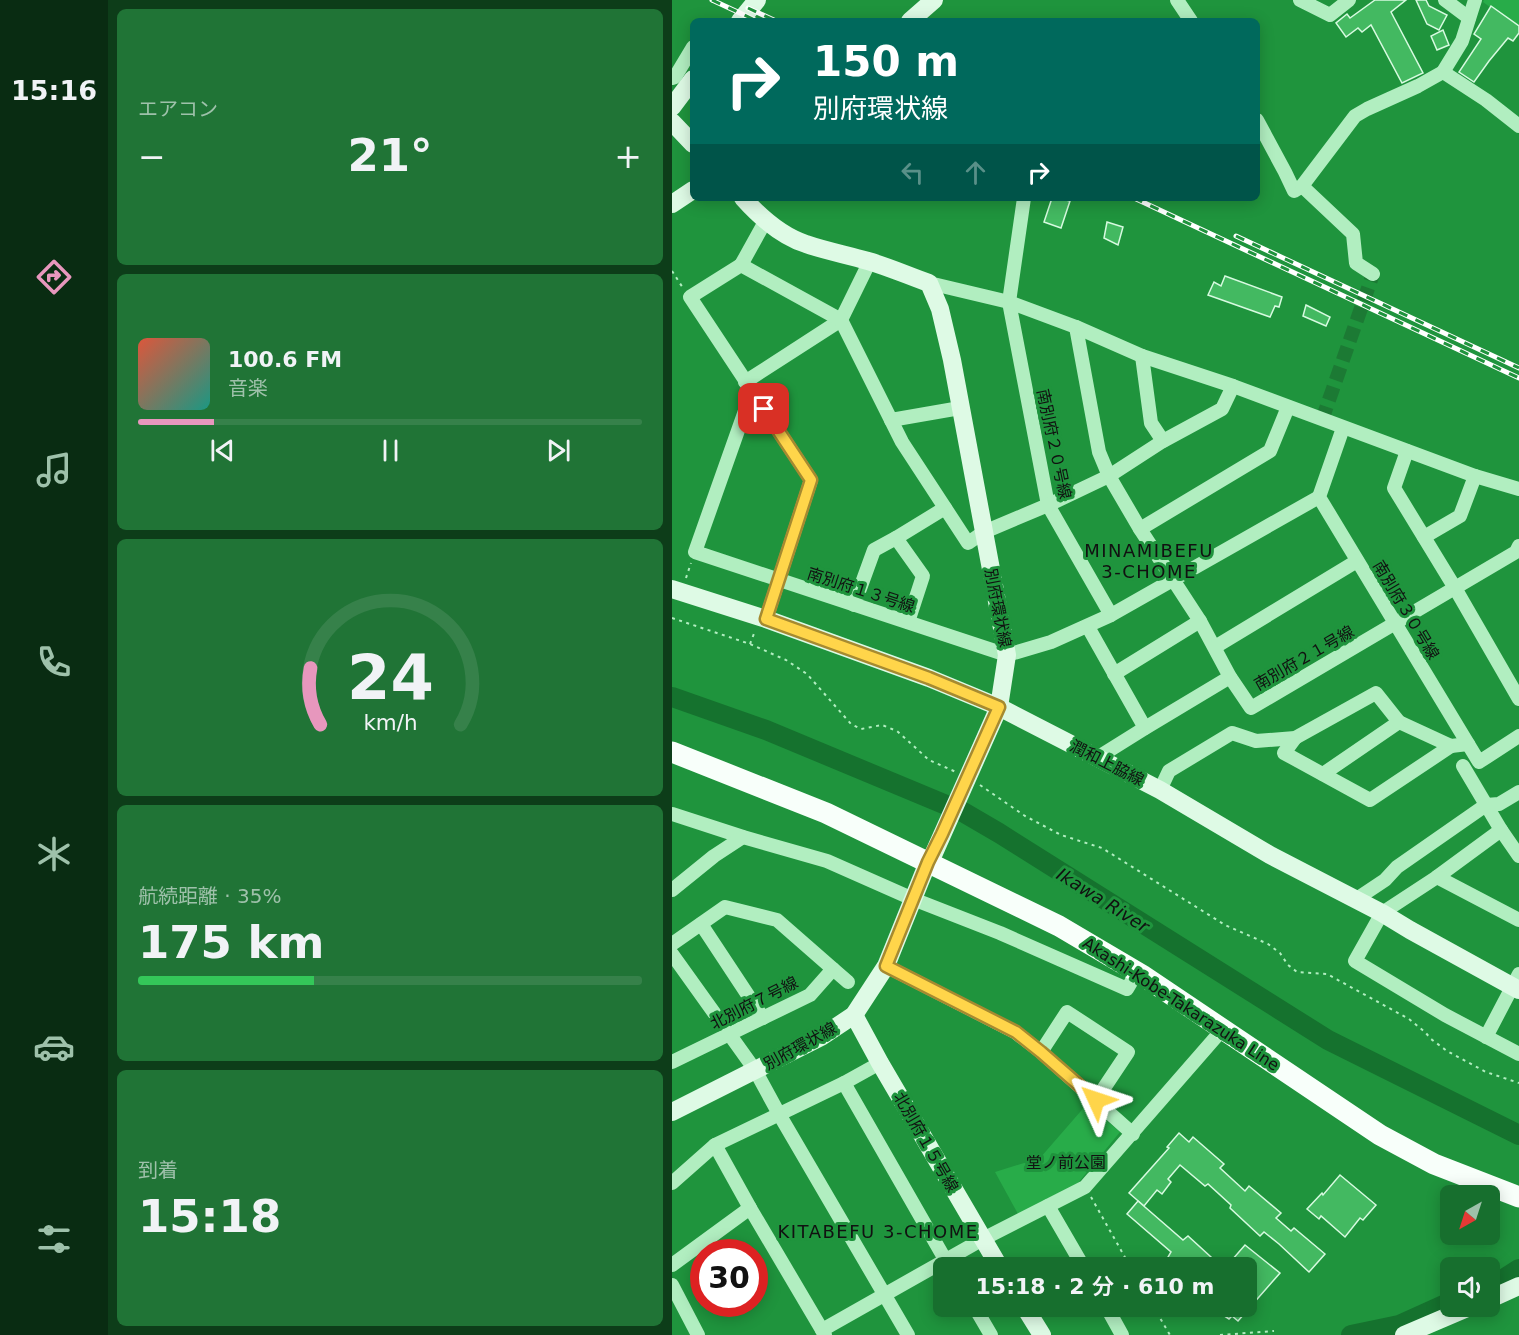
<!DOCTYPE html>
<html lang="ja">
<head>
<meta charset="utf-8">
<style>
  body { margin:0; font-family:"DejaVu Sans","Noto Sans JP",sans-serif; background:#207436; color:#f1f3f6; height:100vh; display:flex; flex-direction:column; font-size:22px; white-space:nowrap }
  * { box-sizing:border-box; margin:0 }
  p { font-size:20px; color:#9ec1aa }
  .icon { flex:none; width:33px; height:33px; fill:none; stroke:currentColor; stroke-width:2; stroke-linecap:round; stroke-linejoin:round }
  .map { position:relative; flex:1; overflow:hidden }
  .details { display:flex; flex-direction:column; gap:9px; padding:9px; background:#0d3d19; width:564px }
  .details>* { flex:none }
  .guide { position:absolute; left:18px; top:18px; width:570px; height:183px; border-radius:9px; box-shadow:0 3px 15px #0003; background:#00695c; color:#fff; overflow:hidden }
  .needle { width:39px; rotate:219deg }
  .buttons { position:absolute; left:768px; top:1185px; display:grid; gap:12px }
  .buttons a { display:grid; place-items:center; width:60px; height:60px; border-radius:9px; background:#176f2e; box-shadow:0 3px 15px #0003; font-size:30px }
  .speed { position:absolute; left:18px; top:1239px; display:flex; gap:12px; font-size:30px; font-weight:700; text-align:center }
  .speed>* { display:grid; place-content:center; width:78px; height:78px; border-radius:50%; background:#176f2e; box-shadow:0 3px 15px #0003; line-height:1 }
  .speed .limit { border:9px solid #d22; background:#fff; color:#111 }
  .pin { position:absolute; display:grid; place-items:center; width:51px; height:51px; color:#fff; margin:-26px; border-radius:12px; box-shadow:0 3px 9px #0006 }
  .me { position:absolute; width:66px; margin:-33px; rotate:312deg; stroke-linejoin:round; filter:drop-shadow(0 0 4px #0008) }
  .turn { display:flex; align-items:center; gap:21px; height:126px; padding:0 24px; font-size:27px }
  .turn .icon { width:78px; height:78px; stroke-width:2.5 }
  .turn b { display:block; font-size:42px; line-height:51px }
  .lanes { display:flex; align-items:center; height:57px; padding:0 24px; background:#0003; justify-content:center; gap:30px; direction:ltr }
  .lanes .off { opacity:.35 }
  .big { font-size:45px; font-weight:600; line-height:1.1 }
  .details .widget { flex:1; display:flex; flex-direction:column; justify-content:center; gap:9px; min-width:0; padding:0 21px; border-radius:9px; background:#207436 }
  .details .dial { align-items:center; gap:0 }
  .dial svg { height:156px; overflow:visible; fill:none; stroke:#36814a; stroke-width:7; stroke-linecap:round; text-anchor:middle }
  .dial text { fill:#f1f3f6; stroke:none }
  .song { display:flex; align-items:center; gap:18px }
  .cover { width:72px; height:72px; border-radius:9px; background:linear-gradient(135deg,hsl(10 70% 55%),hsl(170 70% 35%)) }
  .played { height:6px; border-radius:3px; background:linear-gradient(90deg,#e797bd 15%,#36814a 15%) }
  .keys { display:flex; justify-content:space-around; direction:ltr }
  .heat { display:flex; justify-content:space-between; align-items:center; font-size:33px; direction:ltr }
  .charge { height:9px; border-radius:4px; background:linear-gradient(90deg,#34c759 35%,#36814a 0) }
  .trip { position:absolute; left:261px; top:1257px; width:324px; height:60px; border-radius:9px; background:#176f2e; box-shadow:0 3px 15px #0003; font-weight:600; line-height:60px; text-align:center }
  main { display:flex; flex:1; min-height:0 }
  .tab-bar { display:flex; flex-direction:column; width:108px; justify-content:space-around; align-items:center; background:#092c12; color:#9ec1aa }
  .tab-bar .icon { width:42px; height:42px }
  .tab-bar .selected { color:#e797bd }
  .tab-bar b { font-size:27px; color:#f1f3f6 }
  .map>svg:first-child { display:block }
  .green { fill:#28ac49 }
  .lines { fill:none; stroke-linecap:round; stroke-linejoin:round }
  .river { stroke:#15722e; stroke-width:20 }
  .building { fill:#43b961; stroke:#d7fae0; stroke-width:1.5 }
  .street-tunnel { stroke:#1c7a34; stroke-width:14; stroke-dasharray:14 7; stroke-linecap:butt }
  .path { stroke:#b1eec0; stroke-width:2; stroke-dasharray:3 4.5; stroke-linecap:butt }
  .street { stroke:#b1eec0; stroke-width:14 }
  .secondary { stroke:#defae5; stroke-width:18 }
  .primary { stroke:#f8fffa; stroke-width:21 }
  .rail-casing { stroke:#fff; stroke-width:5 }
  .rail { stroke:#1f943d; stroke-width:3; stroke-dasharray:9; stroke-linecap:butt }
  .route-casing { stroke:#a68a30; stroke-width:15 }
  .route { stroke:#ffd54a; stroke-width:10 }
  .labels { text-anchor:middle; dominant-baseline:central; stroke-width:6; stroke-linejoin:round; paint-order:stroke }
  .street-label { font-size:16px; fill:#111; stroke:#1f943d }
  .park-label { font-size:16px; fill:#111; stroke:#1f943d }
  .neighbourhood-label { font-size:18px; letter-spacing:1.5px; fill:#111; stroke:#1f943d }
  .water-label { font-size:18px; font-style:italic; fill:#111; stroke:#1f943d }
</style>
</head>
<body>
<main>
<nav class="tab-bar">
<b>15:16</b>
<svg class="icon selected" aria-label="directions" viewBox="0 0 24 24"><path d="M12 3l9 9-9 9-9-9zM9 14v-3h6M13 9l2 2-2 2"/></svg>
<svg class="icon" aria-label="music" viewBox="0 0 24 24"><path d="M9 18V5l10-2v13"/><circle cx="6" cy="18" r="3"/><circle cx="16" cy="16" r="3"/></svg>
<svg class="icon" aria-label="phone" viewBox="0 0 24 24"><path d="M5 4h4l2 5-3 2q2 4 5 5l2-3 5 2v4C11 20 4 13 5 4z"/></svg>
<svg class="icon" aria-label="climate" viewBox="0 0 24 24"><path d="M12 3v18M4 7l16 10M4 17L20 7"/></svg>
<svg class="icon" aria-label="car" viewBox="0 0 24 24"><path d="M5 17H2v-5l4-1 3-4h7l3 4 3 1v5h-3M9 17h6M6 11h13"/><circle cx="7" cy="17" r="2"/><circle cx="17" cy="17" r="2"/></svg>
<svg class="icon" aria-label="filters" viewBox="0 0 24 24"><path d="M4 7h16M4 17h16"/><circle cx="9" cy="7" r="2"/><circle cx="15" cy="17" r="2"/></svg>
</nav>
<section class="details">
<div class="widget"><p>エアコン</p>
<div class="heat"><a>−</a><b class="big">21°</b><a>+</a></div>
</div>
<div class="widget">
<div class="song"><i class="cover"></i><div><b>100.6 FM</b><p>音楽</p></div></div>
<div class="played"></div>
<div class="keys"><svg class="icon" aria-label="previous" viewBox="0 0 24 24"><path d="M18 5L8 12l10 7zM5 5v14"/></svg><svg class="icon" aria-label="pause" viewBox="0 0 24 24"><path d="M8 5v14M16 5v14"/></svg><svg class="icon" aria-label="next" viewBox="0 0 24 24"><path d="M6 5l10 7-10 7zM19 5v14"/></svg></div>
</div>
<div class="widget dial"><svg viewBox="0 0 100 80">
<path d="M14 69A42 42 0 1 1 86 69"/>
<path d="M14 69A42 42 0 0 1 9 40" stroke="#e797bd"/>
<text x="50" y="56" font-size="32" font-weight="700">24</text>
<text x="50" y="72" font-size="11">km/h</text>
</svg></div>
<div class="widget"><p>航続距離 · 35%</p><b class="big">175 km</b><div class="charge"></div></div>
<div class="widget"><p>到着</p><b class="big">15:18</b></div>
</section>
<div class="map">
<svg width="847" height="1335" viewBox="0 0 847 1335">
  <rect width="100%" height="100%" fill="#1f943d"/>
  <g class="green">
    <polygon points="812,0 847,0 847,31 844,26 811,2"/>
    <polygon points="415,1104 448,1132 406,1183 346,1214 323,1172 368,1158"/>
  </g>
  <g class="lines">
    <g class="river">
      <polyline points="0,697 94,730 291,812 327,833 656,1040 847,1135"/>
      <polyline points="818,1285 833,1278 847,1269"/>
      <polyline points="679,1335 727,1325 778,1302"/>
    </g>
  </g>
  <g class="building">
    <polygon points="703,0 734,0 719,12 751,73 730,83 699,25 690,32 686,28 674,37 664,23 675,14 678,18"/>
    <polygon points="744,0 754,0 757,6 775,15 767,30 755,24"/>
    <polygon points="819,6 847,26 847,33 841,41 836,38 817,61 802,82 787,72 809,39 802,34"/>
    <polygon points="771,30 777,45 765,50 759,36"/>
    <polygon points="380,198 389,198 389,199 398,201 389,228 372,222"/>
    <polygon points="435,222 451,227 446,245 432,238"/>
    <polygon points="553,276 610,297 607,307 603,306 598,317 536,295 542,282 549,286"/>
    <polygon points="634,305 658,317 654,326 631,316"/>
    <polygon points="507,1133 517,1142 521,1137 552,1164 548,1168 573,1191 577,1186 609,1213 604,1218 619,1231 622,1228 653,1254 637,1272 607,1244 592,1232 588,1236 558,1208 559,1205 536,1184 533,1186 508,1165 496,1179 499,1182 490,1194 485,1190 472,1206 457,1193 497,1148 495,1147"/>
    <polygon points="668,1175 704,1205 691,1220 688,1218 673,1237 649,1216 647,1219 635,1209 650,1193 651,1195"/>
    <polygon points="466,1201 511,1240 516,1236 551,1268 508,1268 496,1257 499,1252 455,1214"/>
    <polygon points="573,1245 608,1273 566,1321 560,1316 557,1319 537,1306 574,1306 574,1268 553,1268"/>
  </g>
  <g class="lines">
    <polyline class="street-tunnel" points="650,420 701,274"/>
    <g class="path">
      <polyline points="0,271 11,288"/>
      <polyline points="14,578 19,563"/>
      <polyline points="0,618 78,644 114,660 135,674 179,724 189,729 210,725 225,731 257,760 284,772"/>
      <polyline points="78,644 83,631"/>
      <polyline points="308,785 353,816 389,835 430,848 553,925 596,944 608,953 616,965 625,972 655,974 737,1019 753,1032 759,1039 775,1051 814,1072 847,1083"/>
      <polyline points="419,1197 459,1268"/>
      <polyline points="481,1306 498,1335"/>
      <polyline points="548,1335 602,1331"/>
    </g>
    <g class="street">
      <polyline points="505,0 519,21"/>
      <polyline points="628,0 658,15 677,0"/>
      <polyline points="773,0 797,18"/>
      <polyline points="771,72 814,100 847,126"/>
      <polyline points="0,78 3,77 21,47"/>
      <polyline points="585,120 613,172 622,191 630,186 683,116 695,109 746,86 771,72 790,41 803,0"/>
      <polyline points="630,186 681,234 684,263 701,274"/>
      <polyline points="352,198 337,302 376,505 439,615"/>
      <polyline points="69,265 94,220"/>
      <polyline points="257,283 337,302 404,327 470,356 561,386 803,476 847,489"/>
      <polyline points="404,327 427,452 437,476 468,529 528,621 558,677 579,708 844,552 847,546"/>
      <polyline points="470,356 479,423 491,441"/>
      <polyline points="73,382 169,320 198,261"/>
      <polyline points="80,391 23,552 335,655 379,642 439,615 647,497"/>
      <polyline points="219,420 230,442 296,543 312,532 376,505 437,476 491,441 550,409 561,386"/>
      <polyline points="671,428 647,497 807,762 847,736"/>
      <polyline points="735,451 722,488 783,588 847,699"/>
      <polyline points="468,529 598,451 616,407"/>
      <polyline points="752,537 788,516 803,476"/>
      <polyline points="224,538 273,508"/>
      <polyline points="182,605 202,550 224,538 251,576 236,622"/>
      <polyline points="94,619 139,480 18,297 69,265 169,320 219,420 288,408"/>
      <polyline points="416,627 473,728"/>
      <polyline points="543,647 685,561"/>
      <polyline points="442,674 528,621"/>
      <polyline points="623,738 612,753 698,800 779,746"/>
      <polyline points="425,758 473,728 558,677"/>
      <polyline points="791,766 829,830 847,856"/>
      <polyline points="651,774 727,722"/>
      <polyline points="488,790 497,771 560,733 584,741 623,738 704,693 727,722 779,746 796,744"/>
      <polyline points="0,814 71,837 155,861 241,899 328,933 455,989 465,972"/>
      <polyline points="829,830 765,877 710,913 683,961 773,1015 847,1054"/>
      <polyline points="765,877 847,920"/>
      <polyline points="0,890 42,856 71,837"/>
      <polyline points="683,900 713,880 725,867 814,805 827,804 847,792"/>
      <polyline points="29,924 91,1018"/>
      <polyline points="0,944 53,907 105,920 161,969 138,995 0,1062"/>
      <polyline points="0,954 83,1070 107,1114 236,1335"/>
      <polyline points="214,966 343,1032 369,1052 461,1134"/>
      <polyline points="161,969 176,982"/>
      <polyline points="814,1037 847,974"/>
      <polyline points="369,1052 395,1012 456,1052 424,1100"/>
      <polyline points="172,1083 278,1268"/>
      <polyline points="43,1145 78,1208 153,1335"/>
      <polyline points="0,1183 43,1145 172,1083 208,1063"/>
      <polyline points="376,1206 412,1268"/>
      <polyline points="0,1265 78,1208"/>
      <polyline points="0,1285 26,1335"/>
      <polyline points="302,1306 319,1335"/>
      <polyline points="434,1306 450,1335"/>
      <polyline points="150,1330 311,1239 413,1187 550,1030"/>
    </g>
    <g class="secondary">
      <polyline points="68,21 85,0"/>
      <polyline points="238,21 262,0"/>
      <polyline points="0,107 21,79"/>
      <polyline points="0,122 21,144"/>
      <polyline points="0,204 21,190"/>
      <polyline points="0,589 94,619 257,678 327,707 488,790 598,855 710,913 738,930 847,990"/>
      <polyline points="182,1015 208,1063 328,1268"/>
      <path d="M0,1112L149,1037L182,1015L214,966L256,862L262,853L327,707L335,655L280,360L268,309L257,283C237,276 217,267 196,261C176,255 154,251 134,244C109,236 88,217 71,198"/>
      <polyline points="818,1299 847,1286"/>
      <polyline points="352,1306 370,1335"/>
      <polyline points="732,1335 800,1306"/>
    </g>
    <polyline class="primary" points="0,752 154,813 387,926 470,975 708,1135 762,1164 847,1197"/>
    <defs>
      <g id="rail">
        <polyline points="40,0 85,21"/>
        <polyline points="76,8 104,21"/>
        <polyline points="462,198 847,378"/>
        <polyline points="564,236 847,368"/>
      </g>
    </defs>
    <use href="#rail" class="rail-casing"/>
    <use href="#rail" class="rail"/>
  </g>
  <g class="lines">
    <defs>
      <polyline id="route" points="92,409 139,480 94,619 257,678 327,707 270,834 256,862 214,966 344,1032 369,1052 424,1100"/>
    </defs>
    <use href="#route" class="route-casing"/>
    <use href="#route" class="route"/>
  </g>
  <g class="labels">
    <g class="street-label">
      <text transform="translate(382 444) rotate(78)">南別府２０号線</text>
      <text transform="translate(189 590) rotate(18)">南別府１３号線</text>
      <text transform="translate(326 608) rotate(79)">別府環状線</text>
      <text transform="translate(734 610) rotate(59)">南別府３０号線</text>
      <text transform="translate(632 658) rotate(-30)">南別府２１号線</text>
      <text transform="translate(435 763) rotate(27)">潤和上脇線</text>
      <text transform="translate(82 1003) rotate(-27)">北別府７号線</text>
      <text transform="translate(509 1004) rotate(33)">Akashi-Kobe-Takarazuka Line</text>
      <text transform="translate(128 1046) rotate(-29)">別府環状線</text>
      <text transform="translate(254 1142) rotate(60)">北別府１５号線</text>
    </g>
    <g class="park-label">
      <text x="394" y="1162">堂ノ前公園</text>
    </g>
    <g class="neighbourhood-label">
      <text x="477" y="550">MINAMIBEFU<tspan x="477" dy="21">3-CHOME</tspan></text>
      <text x="206" y="1231">KITABEFU 3-CHOME</text>
    </g>
    <g class="water-label">
      <text transform="translate(431 900) rotate(32)">Ikawa River</text>
    </g>
  </g>
</svg>
<div class="buttons">
<a><svg class="needle" viewBox="-14 -14 28 28"><path d="M0-13l5 13h-10z" fill="#e53935"/><path d="M0 13l5-13h-10z" fill="#9ec1aa"/></svg></a>
<a><svg class="icon" aria-label="sound" viewBox="0 0 24 24"><path d="M4 9h4l5-4v14l-5-4H4zM17 9q2 3 0 6"/></svg></a>
</div>
<div class="speed"><div class="limit">30</div></div>
<div class="pin" style="left:92px;top:409px;background:#d93025"><svg class="icon" aria-label="arrive" viewBox="0 0 24 24"><path d="M6 21V4h12l-3 4 3 4H6"/></svg></div>
<svg class="me" style="left:424px;top:1100px" viewBox="-20 -20 40 40"><path d="M0-17L14 15 0 8-14 15z" fill="#ffd54a" stroke="#fff" stroke-width="4"/></svg>
<div class="trip">15:18 · 2 分 · 610 m</div>
<div class="guide">
<div class="turn"><svg class="icon" aria-label="right" viewBox="0 0 24 24"><path d="M7 20v-9h11M14 6l5 5-5 5"/></svg><div><b>150 m</b>別府環状線</div></div>
<div class="lanes"><svg class="icon off" aria-label="left" viewBox="0 0 24 24"><path d="M17 20v-9H6M10 6l-5 5 5 5"/></svg><svg class="icon off" aria-label="ahead" viewBox="0 0 24 24"><path d="M12 20V5M6 11l6-6 6 6"/></svg><svg class="icon" aria-label="right" viewBox="0 0 24 24"><path d="M7 20v-9h11M14 6l5 5-5 5"/></svg></div>
</div>
</div>
</main>
</body>
</html>
